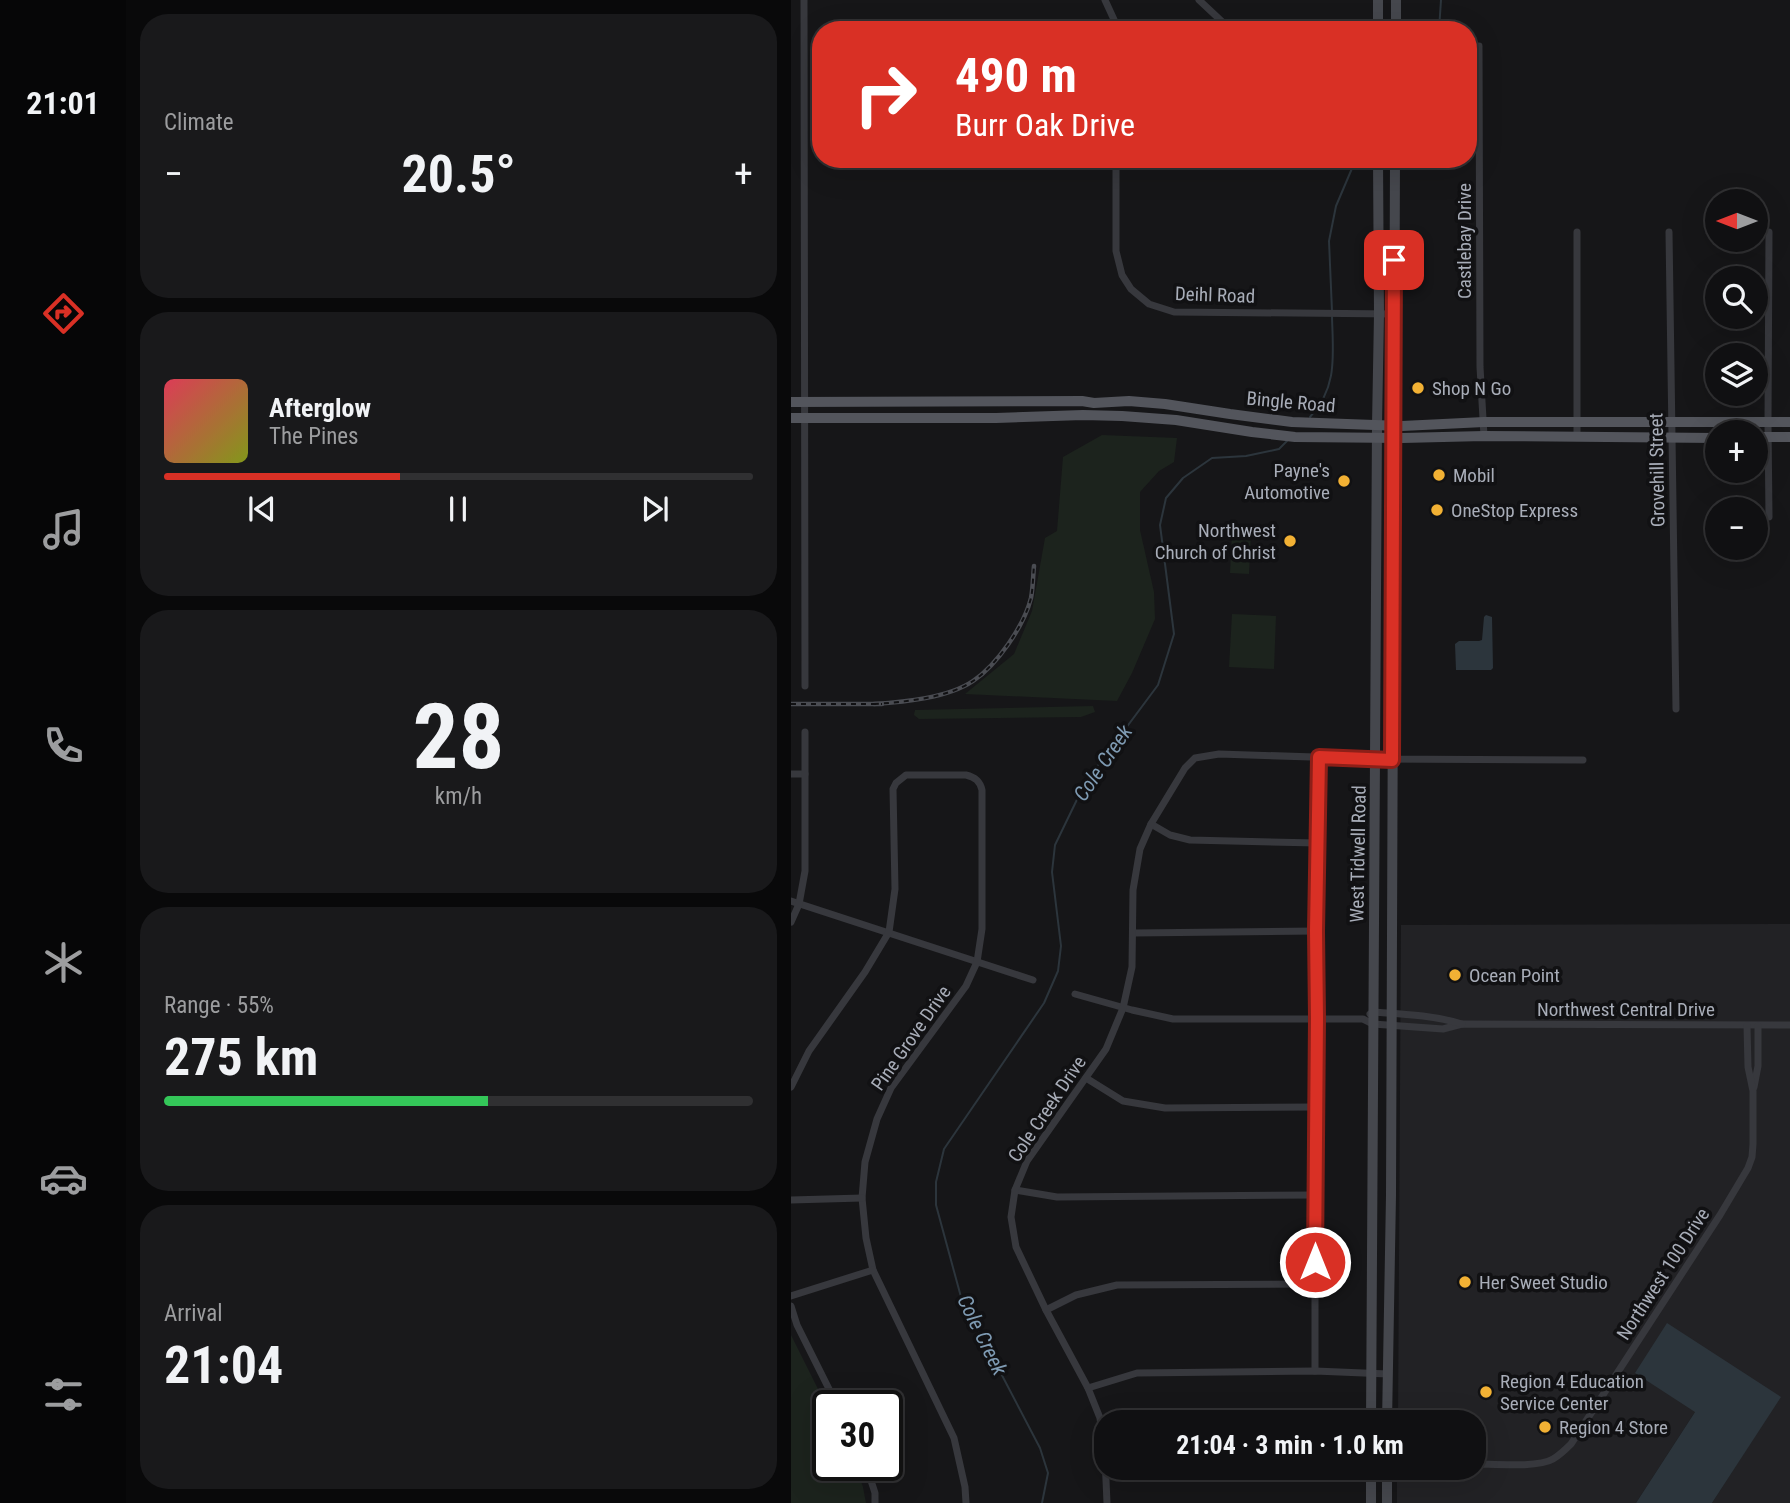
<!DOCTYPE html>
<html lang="en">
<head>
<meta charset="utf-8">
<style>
  body { margin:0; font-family:"Roboto Condensed",sans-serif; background:#19191b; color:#f1f3f6; height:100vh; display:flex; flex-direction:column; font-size:26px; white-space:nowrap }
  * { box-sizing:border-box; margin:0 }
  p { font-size:23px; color:#9c9d9f }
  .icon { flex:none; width:38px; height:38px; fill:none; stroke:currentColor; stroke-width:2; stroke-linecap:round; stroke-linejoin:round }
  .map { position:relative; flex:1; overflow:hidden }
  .sheet { display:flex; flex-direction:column; gap:14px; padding:14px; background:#09090a; width:665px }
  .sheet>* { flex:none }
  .hud { position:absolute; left:21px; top:21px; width:665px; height:147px; border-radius:28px; box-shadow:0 7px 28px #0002,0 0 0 2px #303032; background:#d93025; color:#fff; overflow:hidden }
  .needle { width:46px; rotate:270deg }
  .tools { position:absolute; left:914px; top:189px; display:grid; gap:14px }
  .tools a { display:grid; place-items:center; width:63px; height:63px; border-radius:50%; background:#101012; box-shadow:0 7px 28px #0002,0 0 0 2px #303032; font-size:35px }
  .speed { position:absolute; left:21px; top:1390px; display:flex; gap:14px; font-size:35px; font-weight:700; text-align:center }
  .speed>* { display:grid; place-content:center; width:91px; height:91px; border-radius:50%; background:#101012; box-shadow:0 7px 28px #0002,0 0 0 2px #303032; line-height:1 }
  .speed .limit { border:4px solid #111; border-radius:10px; background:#fff; color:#111 }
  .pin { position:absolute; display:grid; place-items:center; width:60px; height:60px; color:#fff; margin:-30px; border-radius:14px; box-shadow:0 4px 10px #0006 }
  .me { position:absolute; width:77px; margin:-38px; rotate:0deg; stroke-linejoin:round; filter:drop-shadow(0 0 5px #0008) }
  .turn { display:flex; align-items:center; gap:24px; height:147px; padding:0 28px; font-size:32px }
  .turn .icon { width:91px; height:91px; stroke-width:2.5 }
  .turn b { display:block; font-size:49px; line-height:60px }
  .big { font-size:52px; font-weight:700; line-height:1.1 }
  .sheet .tile { flex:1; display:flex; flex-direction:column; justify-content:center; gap:10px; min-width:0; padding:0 24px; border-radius:28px; background:#19191b }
  .sheet .dial { align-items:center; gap:0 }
  .dial b { font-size:91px; line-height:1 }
  .song { display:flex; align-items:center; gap:21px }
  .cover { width:84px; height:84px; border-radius:10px; background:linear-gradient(135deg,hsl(350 70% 55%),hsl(70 70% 35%)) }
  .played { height:7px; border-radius:4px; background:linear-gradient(90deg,#d93025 40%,#303032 40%) }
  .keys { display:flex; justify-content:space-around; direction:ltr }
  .heat { display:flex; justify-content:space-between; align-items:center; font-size:38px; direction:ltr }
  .charge { height:10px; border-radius:5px; background:linear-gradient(90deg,#34c759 55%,#303032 0) }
  .trip { position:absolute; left:303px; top:1410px; width:392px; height:70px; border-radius:28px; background:#101012; box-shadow:0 7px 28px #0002,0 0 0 2px #303032; font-weight:700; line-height:70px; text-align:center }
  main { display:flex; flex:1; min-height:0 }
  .menu { display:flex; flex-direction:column; width:126px; justify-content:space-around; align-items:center; background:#060607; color:#9c9d9f }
  .menu .icon { width:49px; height:49px }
  .menu .active { color:#d93025 }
  .menu b { font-size:32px; color:#f1f3f6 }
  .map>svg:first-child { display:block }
  .built { fill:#222225 }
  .green { fill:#1c231d }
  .water { fill:#2c353c }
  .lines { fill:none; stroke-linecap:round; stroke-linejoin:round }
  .stream { stroke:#2c353c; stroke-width:2 }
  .street { stroke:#37383d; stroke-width:7 }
  .secondary { stroke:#45474d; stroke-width:10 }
  .primary { stroke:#53555c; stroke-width:10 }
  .rail-casing { stroke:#4a4c52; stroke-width:4.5 }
  .rail { stroke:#111113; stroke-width:2; stroke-dasharray:5; stroke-linecap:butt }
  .route-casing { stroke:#8d1f18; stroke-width:18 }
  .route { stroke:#d93025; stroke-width:12 }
  .poi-dot { fill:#f2b134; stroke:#111113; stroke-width:2.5 }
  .labels { text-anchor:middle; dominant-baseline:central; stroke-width:7; stroke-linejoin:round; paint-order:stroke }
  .street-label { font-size:19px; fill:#a8adb8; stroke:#111113 }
  .poi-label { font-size:19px; fill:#a8adb8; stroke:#111113; text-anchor:start }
  .water-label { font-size:21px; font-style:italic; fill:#7f9bb3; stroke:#111113 }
</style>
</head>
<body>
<main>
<nav class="menu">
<b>21:01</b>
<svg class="icon active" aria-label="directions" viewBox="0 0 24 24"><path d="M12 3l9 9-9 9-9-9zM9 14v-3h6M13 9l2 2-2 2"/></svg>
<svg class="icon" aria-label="music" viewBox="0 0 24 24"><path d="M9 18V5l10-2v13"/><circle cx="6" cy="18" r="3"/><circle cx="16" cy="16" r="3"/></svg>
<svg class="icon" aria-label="phone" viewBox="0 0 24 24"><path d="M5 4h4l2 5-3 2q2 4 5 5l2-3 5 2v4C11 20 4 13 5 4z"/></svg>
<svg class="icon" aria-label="climate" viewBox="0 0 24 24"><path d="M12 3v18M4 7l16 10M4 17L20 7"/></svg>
<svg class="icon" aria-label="car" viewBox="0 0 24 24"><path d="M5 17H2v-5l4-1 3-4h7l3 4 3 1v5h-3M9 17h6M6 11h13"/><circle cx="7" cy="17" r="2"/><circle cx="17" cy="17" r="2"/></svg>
<svg class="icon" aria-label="filters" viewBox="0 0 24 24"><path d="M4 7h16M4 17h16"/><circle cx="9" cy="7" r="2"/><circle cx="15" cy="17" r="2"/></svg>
</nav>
<section class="sheet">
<div class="tile"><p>Climate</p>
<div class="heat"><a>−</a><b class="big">20.5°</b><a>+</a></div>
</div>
<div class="tile">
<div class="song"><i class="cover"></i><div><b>Afterglow</b><p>The Pines</p></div></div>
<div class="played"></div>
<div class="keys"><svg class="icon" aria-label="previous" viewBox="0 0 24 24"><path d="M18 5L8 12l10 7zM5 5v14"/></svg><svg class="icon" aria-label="pause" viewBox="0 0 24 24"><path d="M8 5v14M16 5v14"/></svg><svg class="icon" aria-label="next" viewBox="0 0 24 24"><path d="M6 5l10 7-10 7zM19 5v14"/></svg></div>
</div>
<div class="tile dial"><b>28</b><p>km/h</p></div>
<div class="tile"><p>Range · 55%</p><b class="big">275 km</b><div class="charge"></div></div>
<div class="tile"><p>Arrival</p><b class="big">21:04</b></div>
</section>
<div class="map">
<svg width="999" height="1503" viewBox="0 0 999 1503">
  <rect width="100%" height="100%" fill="#161618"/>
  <polygon class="built" points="999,924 999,1503 921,1503 989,1397 904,1412 845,1503 606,1503 606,1468 682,1468 682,1423 607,1423 610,925"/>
  <g class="green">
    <polygon points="311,435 386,438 383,462 368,471 349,492 349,530 363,592 364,619 341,673 326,701 174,694 223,654 241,611 254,538 266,531 272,457"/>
    <polygon points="441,534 460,535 458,574 439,573"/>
    <polygon points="441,614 485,616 483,669 438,667"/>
    <polygon points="302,706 304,712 290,717 128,719 123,715 124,710"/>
    <polygon points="0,1335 37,1409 37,1465 64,1465 72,1487 75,1503 0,1503"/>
  </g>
  <g class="water">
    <polygon points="695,615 701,617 702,668 700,670 665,670 664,644 668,641 688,641 691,640 693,617"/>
    <polygon points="876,1323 990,1397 921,1503 845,1503 904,1412 844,1373"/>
  </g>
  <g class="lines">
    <g class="stream">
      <polyline points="648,30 650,0"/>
      <polyline points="541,311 538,241 545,206 565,159"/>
      <path d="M519,417C547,387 542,355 541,317"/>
      <polyline points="251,1503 257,1473 249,1448 170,1297 145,1205 145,1182 153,1149 253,1003 267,971 270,946 261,872 264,845 294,783 367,685 383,634 369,525 375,498 392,478 421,458 455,456 488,449 496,441"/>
    </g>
    <g class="street">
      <polyline points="13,0 14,686"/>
      <polyline points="314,0 325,24 325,30"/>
      <polyline points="408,0 440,30"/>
      <polyline points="688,46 689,367 693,436"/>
      <polyline points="325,159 325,251 331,275 340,289 358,304 383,312 603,314"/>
      <polyline points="786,232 786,436"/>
      <polyline points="878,232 885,709"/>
      <polyline points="978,232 977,423 978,517"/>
      <polyline points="0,774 14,774"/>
      <polyline points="360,824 379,835 399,840 526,843"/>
      <polyline points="0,901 242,980"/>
      <polyline points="0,922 8,904 14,871 14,732"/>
      <polyline points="342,933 525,931"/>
      <polyline points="284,994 341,1010 382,1019 572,1019 582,1024 652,1029 671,1024 999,1025"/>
      <path d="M579,1014L582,1012C612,1014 642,1015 671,1024"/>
      <polyline points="295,1078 332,1101 374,1108 524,1107"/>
      <path d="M0,1087L18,1051L74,972L98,932L104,889L102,789L105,783L115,775H175C184,777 189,781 191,790V929L186,962L175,986L100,1088L86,1119L74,1162L71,1198L75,1238L82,1270L163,1438L174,1487L175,1503"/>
      <polyline points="963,1087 967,1066 967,1026"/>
      <polyline points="224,1190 266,1197 524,1195"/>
      <polyline points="0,1200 71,1198"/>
      <polyline points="0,1296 82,1270"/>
      <polyline points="0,1306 6,1325 46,1405"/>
      <polyline points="255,1310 285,1295 326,1285 524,1284"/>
      <polyline points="524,1371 524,1107 526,1018 525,931 528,757"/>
      <polyline points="297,1388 346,1373 524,1371 597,1374"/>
      <path d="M682,1464C702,1464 747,1468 762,1459C769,1455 774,1450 780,1444L929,1215L957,1168L961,1157L962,1144V1091L957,1067L956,1026"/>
      <polyline points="75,1465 84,1493 84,1503"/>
      <polyline points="595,1468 629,1468"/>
      <polyline points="316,1503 314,1457 309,1418 297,1388 255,1310 225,1247 220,1217 224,1190 236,1161 315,1049 332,1008 341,967 342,890 349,849 360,824 394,768 404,758 428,754 585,759 792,760"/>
    </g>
    <g class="secondary">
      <polyline points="605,0 605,30"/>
      <polyline points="587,30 587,0"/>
      <polyline points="580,1423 586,425 588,314 587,159"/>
      <polyline points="596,1423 600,1195 604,159"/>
      <polyline points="596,1468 596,1503"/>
      <polyline points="580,1503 580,1468"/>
    </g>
    <g class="primary">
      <polyline points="0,402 291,401 303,403 338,401 374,404 439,414 501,422 611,426 693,422 999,422"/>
      <polyline points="0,418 205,418 292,415 331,416 385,420 461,432 504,437 611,438 693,436 926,438"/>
      <polyline points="964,437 999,437"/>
    </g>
    <defs>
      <g id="rail">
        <polyline points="0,704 91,704"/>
        <path d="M83,704C113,702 157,698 182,681C206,665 233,626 240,598C242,588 242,576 243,566"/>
      </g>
    </defs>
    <use href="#rail" class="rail-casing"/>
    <use href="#rail" class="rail"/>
  </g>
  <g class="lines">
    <defs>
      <polyline id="route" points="524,1262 526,1018 525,931 528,757 601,760 603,260"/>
    </defs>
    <use href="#route" class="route-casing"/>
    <use href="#route" class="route"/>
  </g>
  <g class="poi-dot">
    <circle cx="627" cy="388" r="7"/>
    <circle cx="648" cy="475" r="7"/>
    <circle cx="553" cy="481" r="7"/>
    <circle cx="646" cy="510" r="7"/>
    <circle cx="499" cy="541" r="7"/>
    <circle cx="664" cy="975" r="7"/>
    <circle cx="674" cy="1282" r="7"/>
    <circle cx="695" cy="1392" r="7"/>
    <circle cx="754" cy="1427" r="7"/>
  </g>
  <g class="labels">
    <g class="street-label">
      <text transform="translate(673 241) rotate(-90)">Castlebay Drive</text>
      <text transform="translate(424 295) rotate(2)">Deihl Road</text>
      <text transform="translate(500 402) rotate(5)">Bingle Road</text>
      <text transform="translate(866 470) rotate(-91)">Grovehill Street</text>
      <text transform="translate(567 854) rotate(-89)">West Tidwell Road</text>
      <text x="835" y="1009">Northwest Central Drive</text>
      <text transform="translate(120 1038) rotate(-55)">Pine Grove Drive</text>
      <text transform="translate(256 1109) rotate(-56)">Cole Creek Drive</text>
      <text transform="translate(872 1274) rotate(-57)">Northwest 100 Drive</text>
    </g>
    <g class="poi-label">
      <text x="641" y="388">Shop N Go</text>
      <text x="539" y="470" text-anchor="end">Payne's<tspan x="539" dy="22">Automotive</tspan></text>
      <text x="662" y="475">Mobil</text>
      <text x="660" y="510">OneStop Express</text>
      <text x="485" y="530" text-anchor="end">Northwest<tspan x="485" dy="22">Church of Christ</tspan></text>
      <text x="678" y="975">Ocean Point</text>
      <text x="688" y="1282">Her Sweet Studio</text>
      <text x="709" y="1381">Region 4 Education<tspan x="709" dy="22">Service Center</tspan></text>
      <text x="768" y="1427">Region 4 Store</text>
    </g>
    <g class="water-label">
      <text transform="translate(312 763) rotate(-56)">Cole Creek</text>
      <text transform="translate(191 1335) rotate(64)">Cole Creek</text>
    </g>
  </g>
</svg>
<div class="tools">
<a><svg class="needle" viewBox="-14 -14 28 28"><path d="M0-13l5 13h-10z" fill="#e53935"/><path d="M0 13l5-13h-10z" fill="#9c9d9f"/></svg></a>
<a><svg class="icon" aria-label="search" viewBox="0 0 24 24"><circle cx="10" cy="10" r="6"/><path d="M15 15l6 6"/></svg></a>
<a><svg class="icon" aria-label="layers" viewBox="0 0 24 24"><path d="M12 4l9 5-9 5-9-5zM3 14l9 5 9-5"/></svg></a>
<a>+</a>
<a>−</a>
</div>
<div class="speed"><div class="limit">30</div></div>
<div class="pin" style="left:603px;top:260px;background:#d93025"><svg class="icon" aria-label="arrive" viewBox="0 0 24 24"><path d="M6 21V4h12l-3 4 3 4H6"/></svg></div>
<svg class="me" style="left:524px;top:1262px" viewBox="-20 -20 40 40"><circle r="17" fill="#d93025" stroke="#fff" stroke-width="3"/><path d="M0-11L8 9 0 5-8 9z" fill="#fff"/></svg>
<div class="trip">21:04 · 3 min · 1.0 km</div>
<div class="hud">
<div class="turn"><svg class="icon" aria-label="right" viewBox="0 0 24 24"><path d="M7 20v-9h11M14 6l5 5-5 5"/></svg><div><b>490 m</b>Burr Oak Drive</div></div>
</div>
</div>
</main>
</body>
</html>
